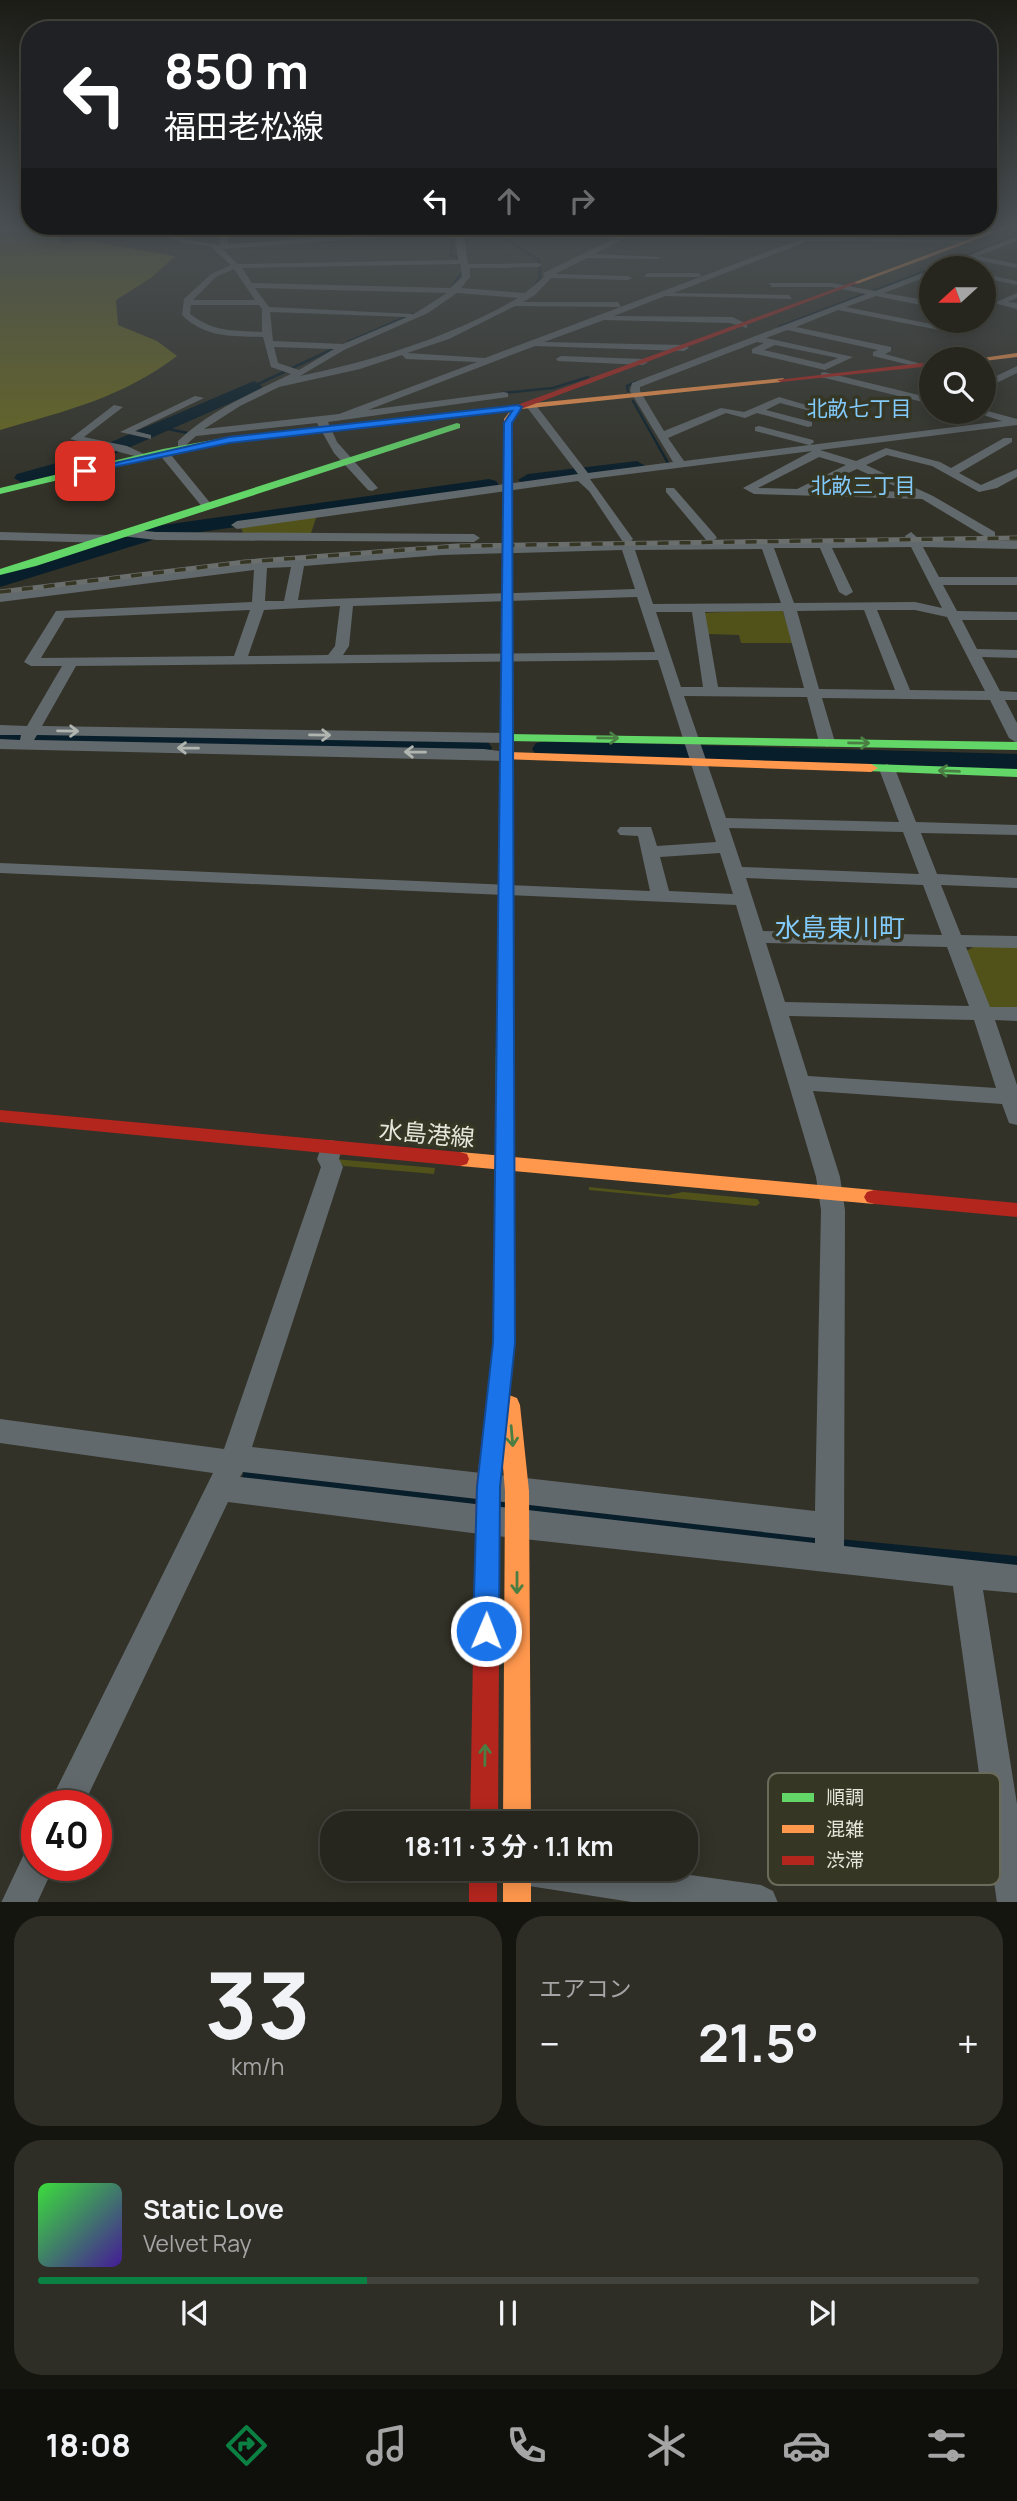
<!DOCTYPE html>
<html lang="ja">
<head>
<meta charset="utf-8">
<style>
  body { margin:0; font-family:Manrope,"Noto Sans JP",sans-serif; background:#2e2e27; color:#f1f3f6; height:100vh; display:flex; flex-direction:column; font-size:26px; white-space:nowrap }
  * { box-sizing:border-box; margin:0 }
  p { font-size:23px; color:#a4a5a4 }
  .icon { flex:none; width:38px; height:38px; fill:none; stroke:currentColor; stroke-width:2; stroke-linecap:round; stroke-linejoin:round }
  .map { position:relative; height:1902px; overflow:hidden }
  .panel { display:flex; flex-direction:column; gap:14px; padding:14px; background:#151510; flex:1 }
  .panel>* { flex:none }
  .guide { position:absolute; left:21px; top:21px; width:976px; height:214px; border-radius:28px; box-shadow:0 4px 18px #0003,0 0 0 2px #42433c; background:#202124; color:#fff; overflow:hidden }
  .needle { width:46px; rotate:249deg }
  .tools { position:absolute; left:919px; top:256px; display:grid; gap:14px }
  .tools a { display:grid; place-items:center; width:77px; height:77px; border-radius:50%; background:#26261e; box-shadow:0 4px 18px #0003,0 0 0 2px #42433c; font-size:35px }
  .speed { position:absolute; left:21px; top:1790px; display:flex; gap:14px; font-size:35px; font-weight:700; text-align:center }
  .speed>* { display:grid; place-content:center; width:91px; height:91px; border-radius:50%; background:#26261e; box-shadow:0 4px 18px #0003,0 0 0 2px #42433c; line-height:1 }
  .speed .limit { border:10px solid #d22; background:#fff; color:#111 }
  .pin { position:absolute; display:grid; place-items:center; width:60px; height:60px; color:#fff; margin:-30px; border-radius:14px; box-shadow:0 4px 10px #0006 }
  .me { position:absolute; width:77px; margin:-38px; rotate:1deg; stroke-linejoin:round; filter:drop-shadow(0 0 5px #0008) }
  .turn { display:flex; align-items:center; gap:24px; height:147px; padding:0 28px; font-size:32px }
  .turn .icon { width:91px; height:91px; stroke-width:2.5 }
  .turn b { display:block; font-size:49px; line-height:60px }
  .lanes { display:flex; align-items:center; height:66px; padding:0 28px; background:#0003; justify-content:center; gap:35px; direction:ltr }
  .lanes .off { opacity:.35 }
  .big { font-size:52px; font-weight:700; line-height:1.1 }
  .panel .card { flex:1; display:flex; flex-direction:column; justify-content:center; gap:10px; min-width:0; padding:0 24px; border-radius:28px; background:#2e2e27 }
  .panel .dial { align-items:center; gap:0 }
  .dial b { font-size:91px; line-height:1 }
  .song { display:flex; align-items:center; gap:21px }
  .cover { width:84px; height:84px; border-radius:10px; background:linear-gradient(135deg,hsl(120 70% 55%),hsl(260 70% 35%)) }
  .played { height:7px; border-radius:4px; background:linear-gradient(90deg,#0b8043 35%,#42433c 35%) }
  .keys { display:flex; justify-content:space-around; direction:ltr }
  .heat { display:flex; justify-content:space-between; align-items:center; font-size:38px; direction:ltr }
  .panel .tiles { flex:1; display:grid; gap:14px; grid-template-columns:1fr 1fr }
  .card:last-child { grid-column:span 2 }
  .trip { position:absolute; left:320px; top:1811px; width:378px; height:70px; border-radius:28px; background:#26261e; box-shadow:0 4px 18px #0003,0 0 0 2px #42433c; font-weight:700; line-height:70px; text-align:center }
  .dock { display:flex; height:112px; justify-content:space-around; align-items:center; background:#0f0f0c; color:#a4a5a4 }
  .dock .icon { width:49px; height:49px }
  .dock .on { color:#0b8043 }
  .dock b { font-size:32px; color:#f1f3f6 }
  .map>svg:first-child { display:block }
  .green { fill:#51521a }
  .forest { fill:#6a6a1f }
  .water { fill:#081e2a }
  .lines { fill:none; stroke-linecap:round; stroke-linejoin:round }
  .stream-far2 { stroke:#081e2a; stroke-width:2.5 }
  .stream-far1 { stroke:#081e2a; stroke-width:3.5 }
  .stream { stroke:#081e2a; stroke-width:5 }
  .river { fill:#081e2a; fill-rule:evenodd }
  .street { fill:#62696c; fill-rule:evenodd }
  .fast { fill:#63d668; fill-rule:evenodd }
  .slow { fill:#ff974d; fill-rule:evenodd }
  .jam { fill:#b3261e; fill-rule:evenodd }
  .rail-casing { stroke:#6a6e6c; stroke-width:5 }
  .rail { stroke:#363624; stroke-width:3.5; stroke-dasharray:11; stroke-linecap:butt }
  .oneway { stroke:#b1b5af }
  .oneway2 { stroke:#4a7e43 }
  .route { fill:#1a73e8; stroke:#114b97; stroke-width:2 }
  .labels { text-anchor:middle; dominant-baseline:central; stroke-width:7; stroke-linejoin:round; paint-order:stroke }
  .far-neighbourhood-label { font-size:21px; fill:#82cbfc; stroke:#363624 }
  .street-label { font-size:24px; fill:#e6e7db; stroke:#363624 }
  .neighbourhood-label { font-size:26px; fill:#82cbfc; stroke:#363624 }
  .key { fill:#363624; stroke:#6b6b5b; stroke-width:2 }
  .key-label { font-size:19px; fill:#e6e7db }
</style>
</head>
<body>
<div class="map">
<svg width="1017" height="1903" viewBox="0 0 1017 1903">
  <rect width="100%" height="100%" fill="#323228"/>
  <g class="green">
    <polygon points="317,515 311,533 243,533 241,527"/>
    <polygon points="782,609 793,643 741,643 739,635 707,634 703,613"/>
    <polygon points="975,946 1017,947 1017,1010 993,1010 985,1006 963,953"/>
    <polygon points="335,1159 435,1168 434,1174 344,1166"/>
    <polygon points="589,1187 668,1195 683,1192 757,1199 760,1203 756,1206 589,1190"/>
  </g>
  <path class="forest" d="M0,226H53V233L63,243L88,241L175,256L151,278L116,300L118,325L157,341L177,356C122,398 65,411 0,430Z"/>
  <g class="water">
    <polygon points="244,1470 549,1507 818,1535 819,1548 242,1478"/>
    <polygon points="839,1539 1017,1556 1017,1567 840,1550"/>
  </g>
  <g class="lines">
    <g class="stream-far2">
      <polyline points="439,226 452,236 451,256 457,257 463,271 452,287"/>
      <polyline points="486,226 498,234"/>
      <polyline points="501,236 539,260 540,278 534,287"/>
      <polyline points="627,237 649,226"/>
      <polyline points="934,268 1017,236"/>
      <polyline points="779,327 931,269"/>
      <polyline points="348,342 413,314"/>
      <polyline points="254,386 339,346"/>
      <polyline points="628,391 627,386 636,382"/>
      <polyline points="502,393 553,388 588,377"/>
      <polyline points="633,401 668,463"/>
      <polyline points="163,428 188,433"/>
    </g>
    <polyline class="stream-far1" points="357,740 478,743"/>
    <polyline class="stream" points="651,747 1017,757"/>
    <g class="river">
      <polygon points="254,381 262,386 260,390 85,467 24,484 14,478 17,474 71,459"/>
      <polygon points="637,461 647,467 644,471 528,486 518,480 528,474"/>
      <polygon points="489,479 496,481 499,485 496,489 159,538 0,587 0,573 156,526"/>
      <polygon points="0,730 478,740 488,742 492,748 488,754 478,756 0,746"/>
      <polygon points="546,741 1017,754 1017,770 536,755 532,749 536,743"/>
    </g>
    <g class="street">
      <polygon points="20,226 37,226 0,234 0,230"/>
      <path d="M140,226H151L187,239L217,245H220V226H228V244L451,228L450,226H457L462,232L807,237L833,226H844L819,237L974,241L970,243L808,241L674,293L789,295L792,299L665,296L614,316L732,317L747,324V328L730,323L604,320L544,342L684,345L689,348L684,351L535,346L368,410L504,392L508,393V397L328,422L337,442L378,488L372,491L368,490L334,453L317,423L196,436L187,444L186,450H178V441C211,410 252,393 291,374L271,367L263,337C232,336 205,338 182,315L184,299L211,274L231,265L210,246L183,243ZM455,232L458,260L238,264L222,249ZM464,236L616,238L543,273L544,277L525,293L461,288L470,277V268L538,267L542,265L538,263L468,264ZM625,238L796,241L485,358L407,353L449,339L515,306L621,307L618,302H523L535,295L551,278L628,280L632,278L628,276L555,274L587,258L657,259L661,257L595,254ZM460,264L462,277L450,288L252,283L242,268ZM234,269L255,300H193L216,277ZM255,288L447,293L414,314L269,307ZM457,293L518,298C450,337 376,360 300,376L344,350L428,313ZM191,305H259L262,309V332C233,330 215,333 190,314ZM270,312L407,317L343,344L273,341ZM274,347L334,349L299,370L278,363ZM402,355L406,359L477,362L339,414L204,429L240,406L279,387L360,369Z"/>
      <polygon points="1017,236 1017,241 978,256 1017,264 1017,268 970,259 949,268 937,268"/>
      <path d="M931,270V275L884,293L931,301V307L876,296L846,307L936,325L939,326V330L838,310L796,327L891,347V351L885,354L918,363V367L873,356V352L878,350L787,330L766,338L853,357L825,370L752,353V349L764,343L757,342L640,387V391L664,431L721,408L744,412L779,397L830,412L825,415L780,403L766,410L812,422V426L808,427L757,413L745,418L726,413L668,438L684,461L809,445L755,431V427L759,426L813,440L814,442L810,445L1002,421L971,411L984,410L1017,419V425L820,450L856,461L886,448L940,462L951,468L1004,438H1012V442L959,473L981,485L1017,469V477L997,488L979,492L932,466L887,455L866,465L933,496L995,532V538H987L922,499L754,494L743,488L812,451L590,479L633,539L629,543L711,542L707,541L666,492V488H674L715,535L717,538L711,542L907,540L905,536L911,532L919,539L1017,541V549L923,547L939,577H1017V585H943L957,611L1017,612V620H962L977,649L1017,650V658L982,657L1000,691L1017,692V700H1005L1017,723V743L1009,738L990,700L822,698L835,742L827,747L819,742L807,697L684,696L726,818L899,822L879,769L887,764L895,769L916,822L1017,825V835L921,833L937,874L1017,878V888L941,885L961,935L1017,936V948L966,947L990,1007H1017V1021L995,1020L1017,1085V1125L1009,1123L1002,1104L813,1091L840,1177L845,1210L844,1546L1017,1565V1593L983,1590L1017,1804V1903H997L953,1586L488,1535L228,1502L83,1806H48L213,1473L0,1443V1419L224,1449L321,1167L317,1159L323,1142L331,1140L339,1142L342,1148L339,1159L343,1167L252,1447L815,1511L821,1210L816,1177L736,905L0,873V863L650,891L638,836L620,835L617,831L620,827H651L657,846L716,842L658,660L76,666L42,726L508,733L516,738L508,743L37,735L34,740L484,749L513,753L515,756L507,761L0,749V739L20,740L21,735H0V725L27,726L62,666H31L24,662L56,611L252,602L254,570L0,602V594L298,557L441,547L626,542H623L589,491L578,481L237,529L231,525L237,521L578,474L526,406L531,403L535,404L588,473L673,462L630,391L632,383L866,294L832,287H772L769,283H832L875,291ZM775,345L838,358L824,364L764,350ZM819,457L846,465L797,489L758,488ZM857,469L908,492L814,489ZM911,547L942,608L915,602L794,603L774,548H820L839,592L846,596L853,592L832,548ZM762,549L781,603L653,604L635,550ZM622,550L635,589L298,600L304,566L441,555ZM291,567L284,601H265L267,568ZM637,597L655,652L343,655L349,646L353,606ZM340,606L335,646L328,655L248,656L264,610ZM250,610L234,656L41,658L65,618ZM864,610L895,690L819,689L797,611ZM877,610H915L947,617L985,691L910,690ZM783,611L804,688L718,687L705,612ZM656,612H692L703,687H681ZM729,828L903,832L919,874L742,867ZM720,853L733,894L669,891L660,857ZM746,878L923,885L942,935L763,931ZM766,943L947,947L969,1006L785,1002ZM789,1016L974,1020L996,1088L808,1076ZM243,1472L815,1538V1543L240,1477Z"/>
      <polygon points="647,273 698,273 702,275 698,277 644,277"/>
      <polygon points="984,274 1017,281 1017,285 984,278"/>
      <polygon points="1017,293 1017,298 1008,302 1017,303 1017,309 994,303"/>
      <polygon points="561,356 643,359 648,362 643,365 558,361 556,359"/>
      <polygon points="1017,366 1017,373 984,389 984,382"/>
      <polygon points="824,372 931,398 931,404 821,377 821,373"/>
      <polygon points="195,396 204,398 135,431 151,435 151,439 120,432"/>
      <polygon points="114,405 123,407 84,437 127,446 146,455 146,459 70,439"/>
      <polygon points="159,450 167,450 211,504 211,508 203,508 159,454"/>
      <polygon points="126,529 156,532 474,534 480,538 474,542 156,540 122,536 120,533"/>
      <polygon points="0,532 108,535 114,539 108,543 0,540"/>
      <polygon points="37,1847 37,1866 54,1866 37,1903 1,1903 25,1852"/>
      <polygon points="512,1869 648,1869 761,1885 773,1891 778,1903 638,1903 529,1886 517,1881"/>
    </g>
    <g class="fast">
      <polygon points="457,423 460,424 460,428 36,566 0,575 0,569"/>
      <polygon points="310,428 313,429 313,433 229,443 163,455 0,494 0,488 163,449 229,437"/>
      <polygon points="508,734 1017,742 1017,750 503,741 503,735"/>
      <polygon points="871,764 1017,769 1017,777 866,771 864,768"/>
      <polygon points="505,1038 511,1040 514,1044 515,1346 511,1352 504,1355 497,1352 493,1346 496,1044 499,1040"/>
    </g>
    <g class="slow">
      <polygon points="1004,226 1013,226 857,284 852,283"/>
      <polygon points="1017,353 1017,357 984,361 984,359 975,359"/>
      <polygon points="784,378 781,382 521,409 512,419 513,672 507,676 503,675 504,419 515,405"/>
      <polygon points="507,752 871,764 878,768 871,772 502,759 500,756"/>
      <polygon points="460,1152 874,1190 881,1192 884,1197 881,1202 874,1204 460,1166 453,1164 451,1159 453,1154"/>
      <polygon points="509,1395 517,1398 520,1405 529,1491 531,1824 503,1824 505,1491 498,1405 501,1398"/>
      <rect x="503" y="1869" width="28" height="34"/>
    </g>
    <g class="jam">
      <polygon points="853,282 858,283 521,409 310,434 306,431 310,428 517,405"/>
      <polygon points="931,362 931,366 781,382 777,380"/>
      <polygon points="507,668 513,672 514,1044 511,1048 499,1048 496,1044 501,672"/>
      <polygon points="0,1110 460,1152 467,1154 469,1159 467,1164 460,1166 0,1122"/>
      <polygon points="874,1190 1017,1203 1017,1217 874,1204 867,1202 864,1197 867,1192"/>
      <polygon points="504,1337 511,1340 515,1346 500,1487 498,1824 470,1824 476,1487 493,1346 497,1340"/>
      <rect x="469" y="1869" width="28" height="34"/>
    </g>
    <defs>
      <polyline id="rail" points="0,592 245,562 457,546 1017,538"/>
    </defs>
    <use href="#rail" class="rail-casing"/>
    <use href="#rail" class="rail"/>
  </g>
  <defs><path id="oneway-shaft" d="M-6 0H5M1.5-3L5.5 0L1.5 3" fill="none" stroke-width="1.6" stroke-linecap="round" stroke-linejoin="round" transform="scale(1.75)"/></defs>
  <g class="oneway">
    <use href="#oneway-shaft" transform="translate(68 731) rotate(1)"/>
    <use href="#oneway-shaft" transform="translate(320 735) rotate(1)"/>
    <use href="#oneway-shaft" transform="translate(188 748) rotate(-179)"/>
    <use href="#oneway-shaft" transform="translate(415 752) rotate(-179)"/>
  </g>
  <g class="oneway2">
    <use href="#oneway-shaft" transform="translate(608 738) rotate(1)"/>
    <use href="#oneway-shaft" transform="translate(859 743) rotate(1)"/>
    <use href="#oneway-shaft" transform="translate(949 771) rotate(-178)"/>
    <use href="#oneway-shaft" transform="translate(512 1436) rotate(85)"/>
    <use href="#oneway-shaft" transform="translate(517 1583) rotate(90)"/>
    <use href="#oneway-shaft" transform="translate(485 1755) rotate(-89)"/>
  </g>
  <linearGradient id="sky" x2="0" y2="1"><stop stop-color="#1c1c16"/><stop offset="0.46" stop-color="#494f53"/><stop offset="1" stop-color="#494f53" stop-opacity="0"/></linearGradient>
  <rect width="1017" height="493" fill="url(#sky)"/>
  <polygon class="route" points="518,405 522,407 512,423 515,1343 500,1487 499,1631 495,1640 486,1644 477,1640 473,1631 477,1487 493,1343 504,423 512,411 229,443 85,473 80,471 229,437"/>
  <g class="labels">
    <g class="far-neighbourhood-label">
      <text x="859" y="408">北畝七丁目</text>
      <text x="863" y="485">北畝三丁目</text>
    </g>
    <g class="street-label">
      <text transform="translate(427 1133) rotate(5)">水島港線</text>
    </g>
    <g class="neighbourhood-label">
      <text x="840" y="927">水島東川町</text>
    </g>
  </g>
  <rect x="768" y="1773" width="232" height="112" rx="10" class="key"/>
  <rect x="782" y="1793" width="32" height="9" fill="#63d668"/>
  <rect x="782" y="1825" width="32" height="8" fill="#ff974d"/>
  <rect x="782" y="1856" width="32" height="9" fill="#b3261e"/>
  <g class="key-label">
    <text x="826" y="1804">順調</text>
    <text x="826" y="1836">混雑</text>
    <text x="826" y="1867">渋滞</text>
  </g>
</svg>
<div class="tools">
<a><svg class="needle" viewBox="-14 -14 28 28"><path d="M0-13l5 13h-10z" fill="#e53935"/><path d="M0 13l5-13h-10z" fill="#a4a5a4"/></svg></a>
<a><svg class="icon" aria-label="search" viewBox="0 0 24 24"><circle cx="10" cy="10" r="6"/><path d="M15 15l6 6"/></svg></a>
</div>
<div class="speed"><div class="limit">40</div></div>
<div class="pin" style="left:85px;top:471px;background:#d93025"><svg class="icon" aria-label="arrive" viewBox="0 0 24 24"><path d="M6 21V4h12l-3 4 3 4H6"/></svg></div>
<svg class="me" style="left:486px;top:1631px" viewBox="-20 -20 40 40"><circle r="17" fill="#1a73e8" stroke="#fff" stroke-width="3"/><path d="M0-11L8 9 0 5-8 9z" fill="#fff"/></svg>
<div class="trip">18:11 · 3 分 · 1.1 km</div>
<div class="guide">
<div class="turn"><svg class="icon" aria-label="left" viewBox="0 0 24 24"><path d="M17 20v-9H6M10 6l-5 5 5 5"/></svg><div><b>850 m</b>福田老松線</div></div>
<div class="lanes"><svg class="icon" aria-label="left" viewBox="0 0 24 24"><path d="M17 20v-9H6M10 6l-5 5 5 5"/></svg><svg class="icon off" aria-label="ahead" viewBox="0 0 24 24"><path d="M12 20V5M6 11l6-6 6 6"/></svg><svg class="icon off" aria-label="right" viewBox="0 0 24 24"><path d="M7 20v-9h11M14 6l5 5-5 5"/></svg></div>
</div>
</div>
<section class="panel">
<div class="tiles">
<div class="card dial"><b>33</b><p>km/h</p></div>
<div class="card"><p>エアコン</p>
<div class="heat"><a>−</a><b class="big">21.5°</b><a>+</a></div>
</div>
<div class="card">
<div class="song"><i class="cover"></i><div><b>Static Love</b><p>Velvet Ray</p></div></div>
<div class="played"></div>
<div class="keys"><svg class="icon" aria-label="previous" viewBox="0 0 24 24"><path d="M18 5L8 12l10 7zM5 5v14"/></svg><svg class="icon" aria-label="pause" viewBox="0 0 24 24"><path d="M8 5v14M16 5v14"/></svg><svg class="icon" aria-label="next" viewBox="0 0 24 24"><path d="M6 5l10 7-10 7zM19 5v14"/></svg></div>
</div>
</div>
</section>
<nav class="dock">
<b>18:08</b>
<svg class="icon on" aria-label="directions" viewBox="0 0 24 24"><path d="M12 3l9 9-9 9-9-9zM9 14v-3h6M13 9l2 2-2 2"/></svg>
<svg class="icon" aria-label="music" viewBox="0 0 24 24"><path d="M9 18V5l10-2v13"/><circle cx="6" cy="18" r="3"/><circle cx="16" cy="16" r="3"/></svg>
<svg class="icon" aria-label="phone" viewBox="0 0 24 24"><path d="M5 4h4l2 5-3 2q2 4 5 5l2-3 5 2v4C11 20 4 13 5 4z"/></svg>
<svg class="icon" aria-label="climate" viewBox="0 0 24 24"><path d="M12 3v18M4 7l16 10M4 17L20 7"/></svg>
<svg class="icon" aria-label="car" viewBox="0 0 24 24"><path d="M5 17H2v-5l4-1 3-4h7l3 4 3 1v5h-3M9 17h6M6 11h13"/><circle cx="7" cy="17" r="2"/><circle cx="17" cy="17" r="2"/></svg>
<svg class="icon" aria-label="filters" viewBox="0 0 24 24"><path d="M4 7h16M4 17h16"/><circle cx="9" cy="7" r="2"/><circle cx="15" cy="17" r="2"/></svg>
</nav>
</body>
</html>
